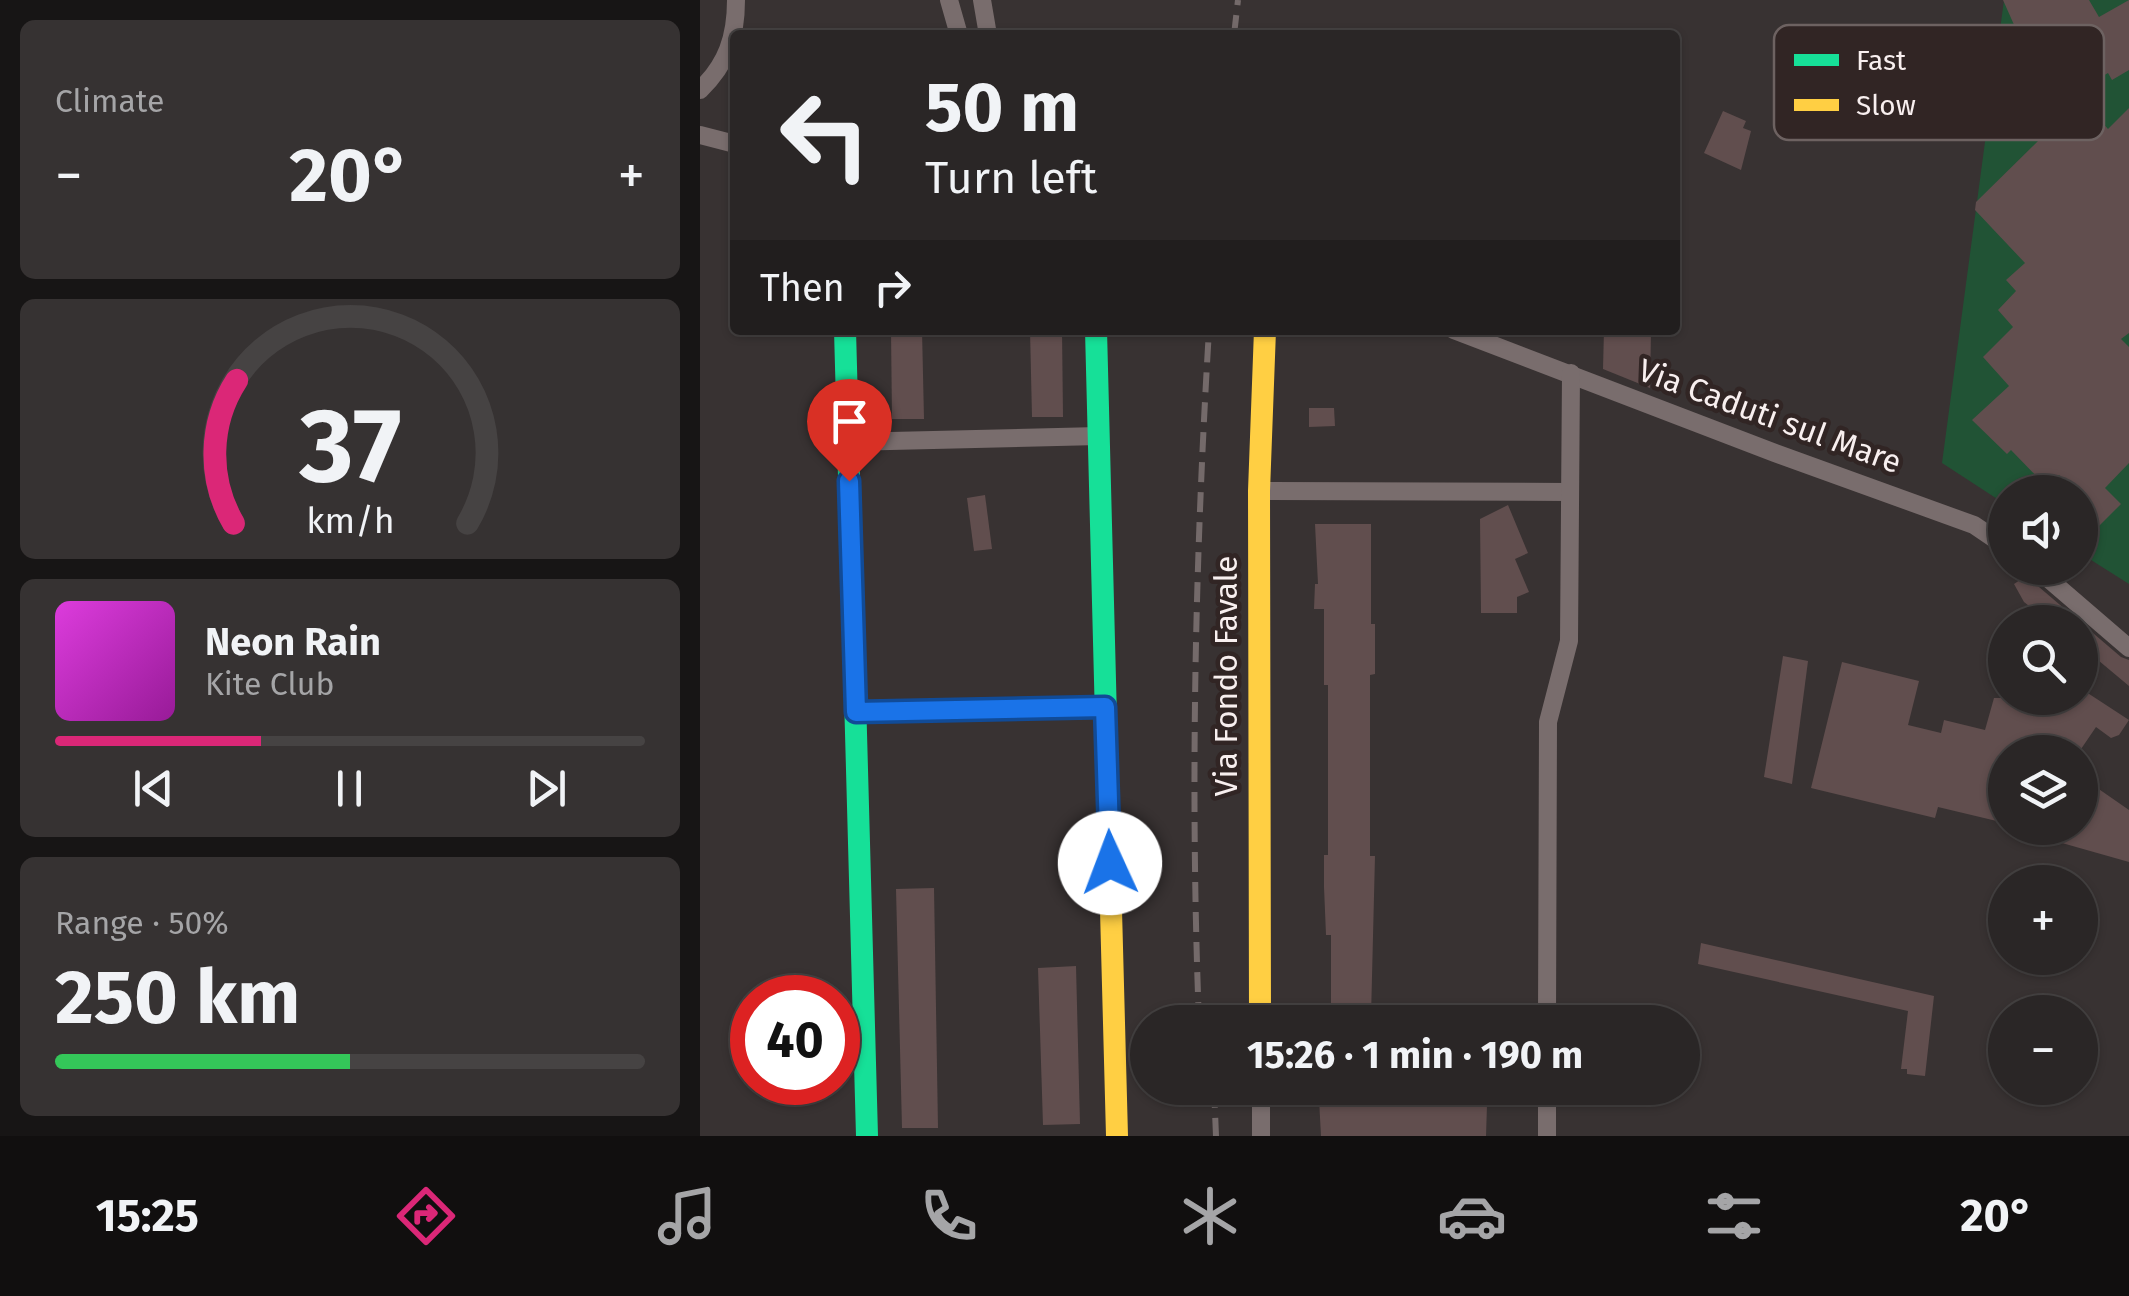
<!DOCTYPE html>
<html lang="en">
<head>
<meta charset="utf-8">
<style>
  body { margin:0; font-family:"Fira Sans",sans-serif; background:#363232; color:#f1f3f6; height:100vh; display:flex; flex-direction:column; font-size:38px; white-space:nowrap }
  * { box-sizing:border-box; margin:0 }
  p { font-size:32px; color:#a5a5a7 }
  .icon { flex:none; width:55px; height:55px; fill:none; stroke:currentColor; stroke-width:2; stroke-linecap:round; stroke-linejoin:round }
  .map { position:relative; flex:1; overflow:hidden }
  .side { display:flex; flex-direction:column; gap:20px; padding:20px; background:#171515; width:700px }
  .side>* { flex:none }
  .banner { position:absolute; left:30px; top:30px; width:950px; height:305px; border-radius:10px; box-shadow:0 2px 8px #0004,0 0 0 2px #464343; background:#2a2626; color:#f1f3f6; overflow:hidden }
  .controls { position:absolute; left:1288px; top:475px; display:grid; gap:20px }
  .controls a { display:grid; place-items:center; width:110px; height:110px; border-radius:50%; background:#2a2626; box-shadow:0 2px 8px #0004,0 0 0 2px #464343; font-size:50px }
  .speed { position:absolute; left:30px; top:975px; display:flex; gap:20px; font-size:50px; font-weight:700; text-align:center }
  .speed>* { display:grid; place-content:center; width:130px; height:130px; border-radius:50%; background:#2a2626; box-shadow:0 2px 8px #0004,0 0 0 2px #464343; line-height:1 }
  .speed .limit { border:15px solid #d22; background:#fff; color:#111 }
  .pin { position:absolute; display:grid; place-items:center; width:85px; height:85px; color:#fff; margin:-102px -42px; border-radius:50% 50% 50% 0; rotate:-45deg; box-shadow:0 0 10px #0007 }
  .pin .icon { rotate:45deg }
  .me { position:absolute; width:110px; margin:-55px; rotate:358deg; stroke-linejoin:round; filter:drop-shadow(0 0 8px #0008) }
  .turn { display:flex; align-items:center; gap:35px; height:210px; padding:0 30px; font-size:45px }
  .turn .icon { width:130px; height:130px; stroke-width:2.5 }
  .turn b { display:block; font-size:70px; line-height:85px }
  .then { display:flex; align-items:center; height:95px; padding:0 30px; background:#0003; gap:20px; font-size:38px }
  .big { font-size:75px; font-weight:700; line-height:1.1 }
  .side .widget { flex:1; display:flex; flex-direction:column; justify-content:center; gap:15px; min-width:0; padding:0 35px; border-radius:15px; background:#363232 }
  .side .dial { align-items:center; gap:0 }
  .dial svg { height:260px; overflow:visible; fill:none; stroke:#464343; stroke-width:7; stroke-linecap:round; text-anchor:middle }
  .dial text { fill:#f1f3f6; stroke:none }
  .song { display:flex; align-items:center; gap:30px }
  .cover { width:120px; height:120px; border-radius:15px; background:linear-gradient(135deg,hsl(300 70% 55%),hsl(300 70% 35%)) }
  .played { height:10px; border-radius:5px; background:linear-gradient(90deg,#db2777 35%,#464343 35%) }
  .keys { display:flex; justify-content:space-around; direction:ltr }
  .heat { display:flex; justify-content:space-between; align-items:center; font-size:55px; direction:ltr }
  .charge { height:15px; border-radius:8px; background:linear-gradient(90deg,#34c759 50%,#464343 0) }
  .trip { position:absolute; left:430px; top:1005px; width:570px; height:100px; border-radius:50px; background:#2a2626; box-shadow:0 2px 8px #0004,0 0 0 2px #464343; font-weight:700; line-height:100px; text-align:center }
  .menu { display:flex; height:160px; justify-content:space-around; align-items:center; background:#110f0f; color:#a5a5a7 }
  .menu .icon { width:70px; height:70px }
  .menu .on { color:#db2777 }
  .menu b { font-size:45px; color:#f1f3f6 }
  main { display:flex; flex:1; min-height:0 }
  .map>svg:first-child { display:block }
  .green { fill:#215335 }
  .building { fill:#614e4e }
  .lines { fill:none; stroke-linecap:round; stroke-linejoin:round }
  .street { stroke:#796d6d; stroke-width:18 }
  .fast { stroke:#16e098; stroke-width:22 }
  .slow { stroke:#ffcf43; stroke-width:22 }
  .rail { stroke:#746a6a; stroke-width:6; stroke-dasharray:20 10; stroke-linecap:butt }
  .route-casing { stroke:#114b97; stroke-width:25 }
  .route { stroke:#1a73e8; stroke-width:18 }
  .labels { text-anchor:middle; dominant-baseline:central; stroke-width:9; stroke-linejoin:round; paint-order:stroke }
  .street-label { font-size:32px; fill:#f8efef; stroke:#312524 }
  .key { fill:#312524; stroke:#6d6261; stroke-width:2.5 }
  .key-label { font-size:28px; fill:#f8efef }
</style>
</head>
<body>
<main>
<section class="side">
<div class="widget"><p>Climate</p>
<div class="heat"><a>−</a><b class="big">20°</b><a>+</a></div>
</div>
<div class="widget dial"><svg viewBox="0 0 100 80">
<path d="M14 69A42 42 0 1 1 86 69"/>
<path d="M14 69A42 42 0 0 1 15 25" stroke="#db2777"/>
<text x="50" y="56" font-size="32" font-weight="700">37</text>
<text x="50" y="72" font-size="11">km/h</text>
</svg></div>
<div class="widget">
<div class="song"><i class="cover"></i><div><b>Neon Rain</b><p>Kite Club</p></div></div>
<div class="played"></div>
<div class="keys"><svg class="icon" aria-label="previous" viewBox="0 0 24 24"><path d="M18 5L8 12l10 7zM5 5v14"/></svg><svg class="icon" aria-label="pause" viewBox="0 0 24 24"><path d="M8 5v14M16 5v14"/></svg><svg class="icon" aria-label="next" viewBox="0 0 24 24"><path d="M6 5l10 7-10 7zM19 5v14"/></svg></div>
</div>
<div class="widget"><p>Range · 50%</p><b class="big">250 km</b><div class="charge"></div></div>
</section>
<div class="map">
<svg width="1429" height="1136" viewBox="0 0 1429 1136">
  <rect width="100%" height="100%" fill="#383232"/>
  <polygon class="green" points="1304,0 1429,0 1429,584 1380,553 1380,492 1305,492 1305,504 1242,463"/>
  <g class="building">
    <polygon points="1303,0 1389,0 1399,17 1429,0 1429,70 1412,80 1408,73 1378,90 1366,68 1339,81"/>
    <polygon points="1382,100 1408,129 1429,108 1429,333 1421,339 1429,347 1429,463 1405,488 1421,504 1391,534 1380,522 1380,492 1375,492 1359,475 1347,487 1311,450 1307,454 1272,420 1309,386 1283,357 1313,327 1298,310 1316,291 1306,280 1325,263 1275,210 1276,202 1338,141 1321,123 1338,107 1355,126"/>
    <polygon points="1023,111 1046,121 1043,128 1051,131 1041,170 1004,153"/>
    <polygon points="191,330 222,330 224,419 192,419"/>
    <polygon points="330,330 362,330 363,417 332,417"/>
    <polygon points="904,330 951,330 950,388 903,369"/>
    <polygon points="609,408 634,408 635,426 609,427"/>
    <polygon points="285,495 292,549 274,551 267,498"/>
    <polygon points="808,505 828,553 815,559 829,592 817,597 817,613 781,613 780,519"/>
    <polygon points="615,524 671,524 671,624 675,624 675,674 670,675 670,856 675,856 671,1017 631,1017 631,935 626,935 624,887 624,855 628,855 628,685 624,685 624,609 614,609 615,584 618,584"/>
    <polygon points="1326,576 1421,657 1429,660 1429,686 1380,645 1380,622 1350,622 1324,602 1314,584"/>
    <polygon points="1083,656 1108,661 1092,784 1064,777"/>
    <polygon points="1142,662 1219,681 1208,725 1241,733 1244,720 1285,730 1294,698 1380,698 1380,688 1429,720 1419,735 1411,738 1396,727 1379,752 1305,752 1305,823 1238,807 1235,818 1111,788"/>
    <polygon points="1380,776 1429,810 1429,862 1327,833 1327,828 1380,828"/>
    <polygon points="234,888 238,1128 202,1128 196,889"/>
    <polygon points="1001,943 1234,996 1225,1076 1207,1074 1207,1069 1201,1069 1208,1011 998,964"/>
    <polygon points="376,966 380,1124 343,1125 338,968"/>
    <polygon points="689,1098 787,1105 786,1136 621,1136 619,1099"/>
  </g>
  <g class="lines">
    <g class="street">
      <polyline points="249,0 259,35"/>
      <polyline points="282,0 288,35"/>
      <path d="M0,90C27,64 36,37 36,0"/>
      <polyline points="0,135 35,144"/>
      <polyline points="754,330 1075,453 1274,525 1305,546"/>
      <polyline points="148,442 399,436"/>
      <polyline points="559,491 870,492"/>
      <polyline points="1336,568 1429,648"/>
      <polyline points="156,712 405,707"/>
      <polyline points="847,1022 848,722 869,641 871,373"/>
      <polyline points="561,1088 561,1136"/>
      <polyline points="847,1136 847,1088"/>
    </g>
    <g class="fast">
      <polyline points="145,330 167,1136"/>
      <polyline points="396,330 408,797"/>
    </g>
    <g class="slow">
      <polyline points="408,797 417,1136"/>
      <polyline points="560,1022 559,491 565,330"/>
    </g>
    <g class="rail">
      <polyline points="534,35 538,0"/>
      <path d="M499,1022C490,792 495,561 509,330"/>
      <polyline points="514,1088 516,1136"/>
    </g>
  </g>
  <g class="lines">
    <defs>
      <polyline id="route" points="149,481 156,712 405,707 410,863"/>
    </defs>
    <use href="#route" class="route-casing"/>
    <use href="#route" class="route"/>
  </g>
  <g class="labels">
    <g class="street-label">
      <text transform="translate(1070 416) rotate(20)">Via Caduti sul Mare</text>
      <text transform="translate(526 676) rotate(-90)">Via Fondo Favale</text>
    </g>
  </g>
  <rect x="1074" y="25" width="330" height="115" rx="15" class="key"/>
  <rect x="1094" y="54" width="45" height="12" fill="#16e098"/>
  <rect x="1094" y="99" width="45" height="12" fill="#ffcf43"/>
  <g class="key-label">
    <text x="1156" y="70">Fast</text>
    <text x="1156" y="115">Slow</text>
  </g>
</svg>
<div class="controls">
<a><svg class="icon" aria-label="sound" viewBox="0 0 24 24"><path d="M4 9h4l5-4v14l-5-4H4zM17 9q2 3 0 6"/></svg></a>
<a><svg class="icon" aria-label="search" viewBox="0 0 24 24"><circle cx="10" cy="10" r="6"/><path d="M15 15l6 6"/></svg></a>
<a><svg class="icon" aria-label="layers" viewBox="0 0 24 24"><path d="M12 4l9 5-9 5-9-5zM3 14l9 5 9-5"/></svg></a>
<a>+</a>
<a>−</a>
</div>
<div class="speed"><div class="limit">40</div></div>
<div class="pin" style="left:149px;top:481px;background:#d93025"><svg class="icon" aria-label="arrive" viewBox="0 0 24 24"><path d="M6 21V4h12l-3 4 3 4H6"/></svg></div>
<svg class="me" style="left:410px;top:863px" viewBox="-20 -20 40 40"><circle r="19" fill="#fff"/><path d="M0-13L10 11 0 6-10 11z" fill="#1a73e8"/></svg>
<div class="trip">15:26 · 1 min · 190 m</div>
<div class="banner">
<div class="turn"><svg class="icon" aria-label="left" viewBox="0 0 24 24"><path d="M17 20v-9H6M10 6l-5 5 5 5"/></svg><div><b>50 m</b>Turn left</div></div>
<div class="then">Then<svg class="icon" aria-label="right" viewBox="0 0 24 24"><path d="M7 20v-9h11M14 6l5 5-5 5"/></svg></div>
</div>
</div>
</main>
<nav class="menu">
<b>15:25</b>
<svg class="icon on" aria-label="directions" viewBox="0 0 24 24"><path d="M12 3l9 9-9 9-9-9zM9 14v-3h6M13 9l2 2-2 2"/></svg>
<svg class="icon" aria-label="music" viewBox="0 0 24 24"><path d="M9 18V5l10-2v13"/><circle cx="6" cy="18" r="3"/><circle cx="16" cy="16" r="3"/></svg>
<svg class="icon" aria-label="phone" viewBox="0 0 24 24"><path d="M5 4h4l2 5-3 2q2 4 5 5l2-3 5 2v4C11 20 4 13 5 4z"/></svg>
<svg class="icon" aria-label="climate" viewBox="0 0 24 24"><path d="M12 3v18M4 7l16 10M4 17L20 7"/></svg>
<svg class="icon" aria-label="car" viewBox="0 0 24 24"><path d="M5 17H2v-5l4-1 3-4h7l3 4 3 1v5h-3M9 17h6M6 11h13"/><circle cx="7" cy="17" r="2"/><circle cx="17" cy="17" r="2"/></svg>
<svg class="icon" aria-label="filters" viewBox="0 0 24 24"><path d="M4 7h16M4 17h16"/><circle cx="9" cy="7" r="2"/><circle cx="15" cy="17" r="2"/></svg>
<b>20°</b>
</nav>
</body>
</html>
